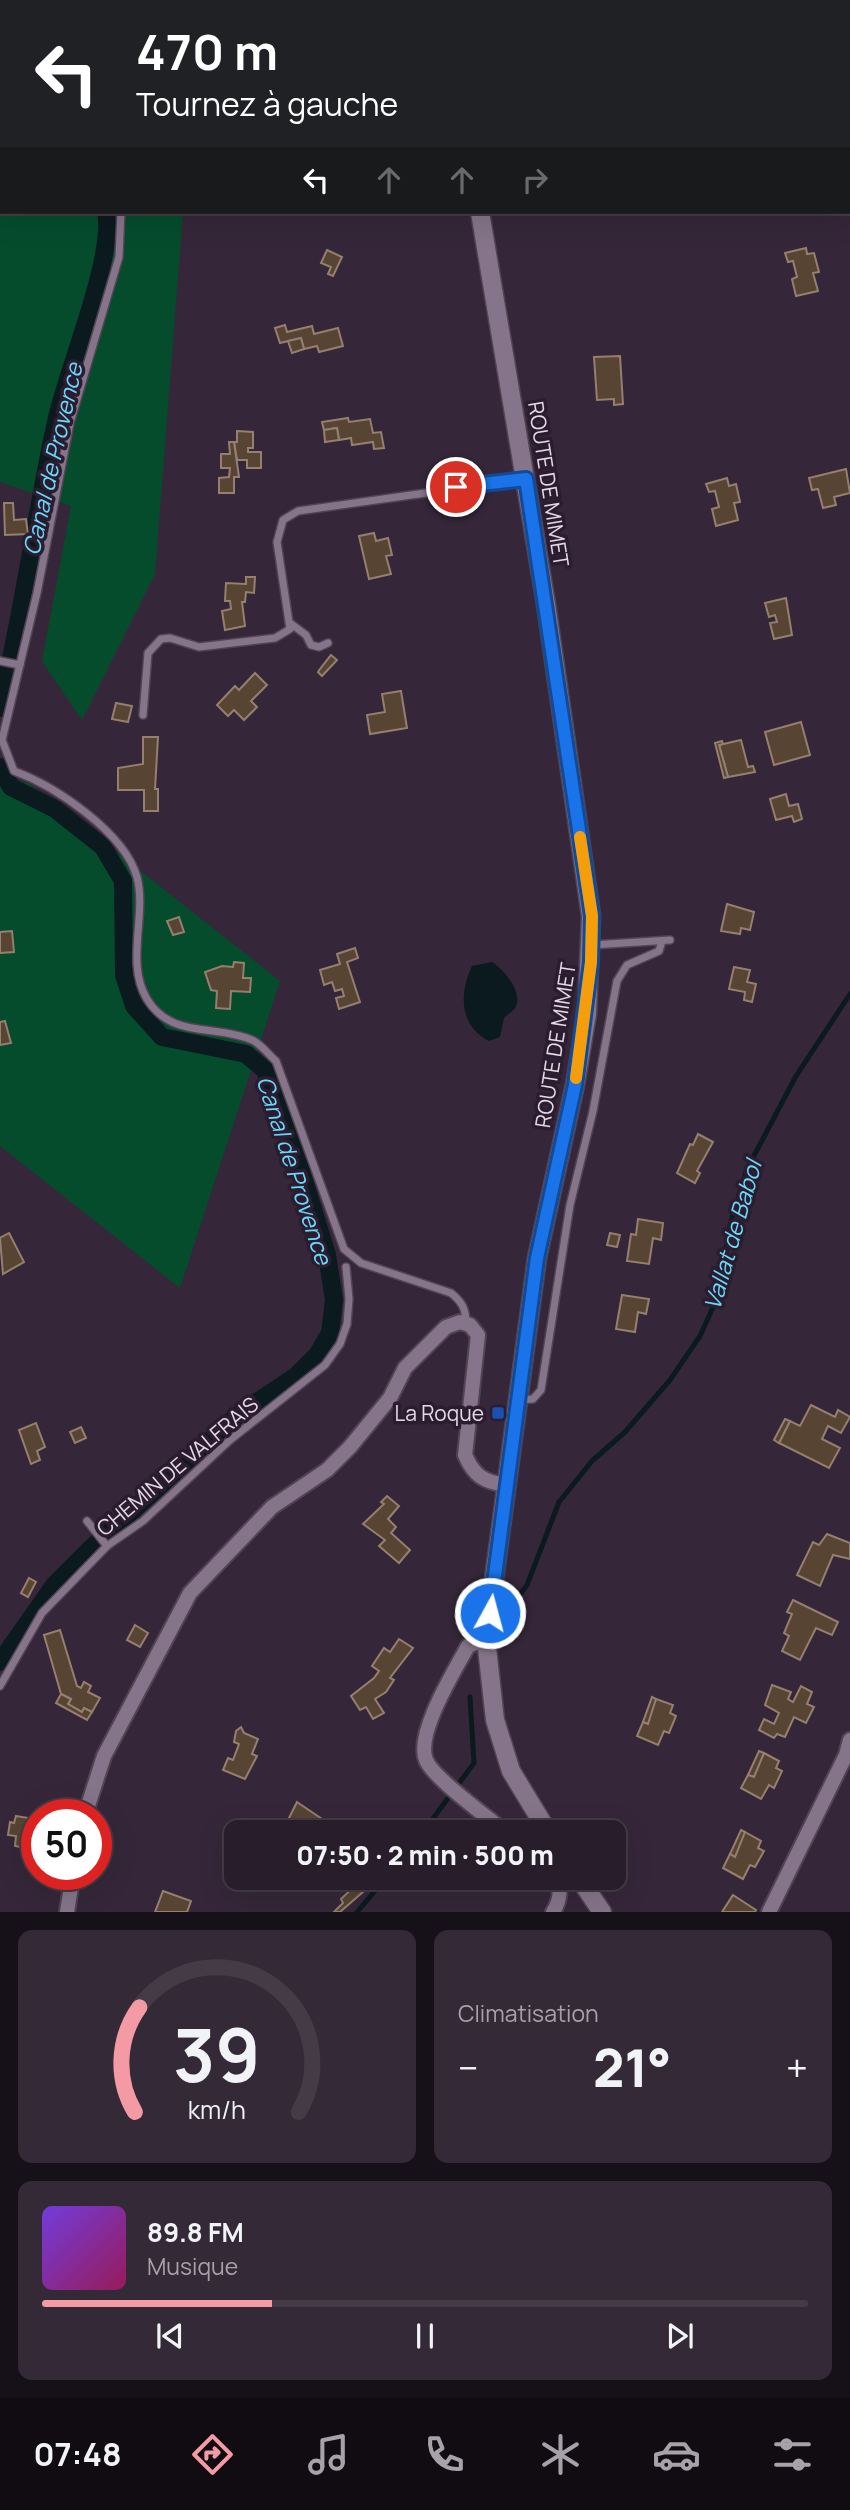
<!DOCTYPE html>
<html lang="fr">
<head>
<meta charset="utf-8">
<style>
  body { margin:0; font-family:Manrope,sans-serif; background:#342a37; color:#f1f3f6; height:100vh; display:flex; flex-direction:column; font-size:26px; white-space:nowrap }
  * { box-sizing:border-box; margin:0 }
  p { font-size:23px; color:#a5a2a9 }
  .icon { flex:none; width:38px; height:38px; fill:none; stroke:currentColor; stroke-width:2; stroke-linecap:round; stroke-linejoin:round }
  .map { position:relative; height:1912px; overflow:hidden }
  .drawer { display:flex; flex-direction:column; gap:18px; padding:18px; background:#161018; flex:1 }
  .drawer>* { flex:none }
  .banner { position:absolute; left:0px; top:0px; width:850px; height:214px; box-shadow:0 7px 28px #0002,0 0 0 2px #443b47; background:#202124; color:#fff; overflow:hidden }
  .speed { position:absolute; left:21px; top:1799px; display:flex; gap:14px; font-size:35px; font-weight:700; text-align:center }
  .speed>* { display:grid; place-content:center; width:91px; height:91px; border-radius:50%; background:#281d2b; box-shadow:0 7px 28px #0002,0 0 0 2px #443b47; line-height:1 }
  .speed .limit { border:10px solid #d22; background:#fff; color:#111 }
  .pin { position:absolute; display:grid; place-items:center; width:60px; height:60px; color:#fff; margin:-30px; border:4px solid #fff; border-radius:50%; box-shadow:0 2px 7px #0007 }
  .me { position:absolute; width:77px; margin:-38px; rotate:7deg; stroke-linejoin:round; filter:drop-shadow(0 0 5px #0008) }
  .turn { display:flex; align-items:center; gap:24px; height:147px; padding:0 21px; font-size:32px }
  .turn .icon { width:91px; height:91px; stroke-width:2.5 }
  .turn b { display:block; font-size:49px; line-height:60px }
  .lanes { display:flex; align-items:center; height:66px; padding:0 21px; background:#0003; justify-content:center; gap:35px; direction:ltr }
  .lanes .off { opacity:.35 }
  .big { font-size:52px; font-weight:800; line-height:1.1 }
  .drawer .widget { flex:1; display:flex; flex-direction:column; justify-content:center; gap:10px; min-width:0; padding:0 24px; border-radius:14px; background:#342a37 }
  .drawer .dial { align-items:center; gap:0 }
  .dial svg { height:182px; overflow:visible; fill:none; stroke:#443b47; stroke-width:7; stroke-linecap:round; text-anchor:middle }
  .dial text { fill:#f1f3f6; stroke:none }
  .song { display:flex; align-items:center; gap:21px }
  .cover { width:84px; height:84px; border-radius:10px; background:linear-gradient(135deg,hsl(260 70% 55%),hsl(330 70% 35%)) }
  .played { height:7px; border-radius:4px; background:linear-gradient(90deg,#f49aa5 30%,#443b47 30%) }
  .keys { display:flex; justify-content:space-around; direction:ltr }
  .heat { display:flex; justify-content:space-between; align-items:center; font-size:38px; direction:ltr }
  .drawer .tiles { flex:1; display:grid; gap:18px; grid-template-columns:1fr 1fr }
  .widget:last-child { grid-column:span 2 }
  .trip { position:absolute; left:224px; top:1820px; width:402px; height:70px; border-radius:14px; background:#281d2b; box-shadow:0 7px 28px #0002,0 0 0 2px #443b47; font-weight:800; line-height:70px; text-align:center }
  .tabs { display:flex; height:112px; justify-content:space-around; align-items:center; background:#100c11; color:#a5a2a9 }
  .tabs .icon { width:49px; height:49px }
  .tabs .current { color:#f49aa5 }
  .tabs b { font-size:32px; color:#f1f3f6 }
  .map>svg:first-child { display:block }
  .green { fill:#054c2d }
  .water { fill:#0b1a1f }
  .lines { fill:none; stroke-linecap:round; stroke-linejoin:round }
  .stream { stroke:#0b1a1f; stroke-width:5 }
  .canal { stroke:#0b1a1f; stroke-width:18 }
  .building { fill:#574433; stroke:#957f6e; stroke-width:2 }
  .service-casing { stroke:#514453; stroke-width:10 }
  .minor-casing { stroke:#514453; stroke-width:18 }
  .secondary-casing { stroke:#514453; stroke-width:21 }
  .service { stroke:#86758a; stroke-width:7 }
  .minor { stroke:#86758a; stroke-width:14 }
  .secondary { stroke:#86758a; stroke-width:18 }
  .route-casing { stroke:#114b97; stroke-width:18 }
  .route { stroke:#1a73e8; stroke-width:12 }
  .slow { stroke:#f59e0b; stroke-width:12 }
  .transit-dot { fill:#1a4fb4; stroke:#2b1d2f; stroke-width:2.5 }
  .labels { text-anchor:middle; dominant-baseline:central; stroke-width:7; stroke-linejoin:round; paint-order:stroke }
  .street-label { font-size:21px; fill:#e4dae6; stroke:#2b1d2f }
  .poi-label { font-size:21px; fill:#e4dae6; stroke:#2b1d2f; text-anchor:end }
  .water-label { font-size:23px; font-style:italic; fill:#69d8fa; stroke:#2b1d2f }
</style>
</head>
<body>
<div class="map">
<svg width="850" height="1912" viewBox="0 0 850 1912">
  <rect width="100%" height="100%" fill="#352739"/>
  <g class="green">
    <polygon points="0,0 251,0 2,2 2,212 183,212 155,574 82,720 42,661 71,506 0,482"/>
    <polygon points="0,775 30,784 280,981 180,1288 0,1146"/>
  </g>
  <path class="water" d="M492,962C504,970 522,990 516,1006C515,1011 507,1014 504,1018L500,1037L489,1041C459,1026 459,993 472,966Z"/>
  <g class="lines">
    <g class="stream">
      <polyline points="771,0 772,2"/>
      <polyline points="849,162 850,165"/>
      <polyline points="513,1604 527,1585 559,1502 592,1461 625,1432 670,1380 700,1336 719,1294 730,1225 747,1169 796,1076 850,994"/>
      <polyline points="423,1832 474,1763 470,1697"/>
      <polyline points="357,1912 386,1878"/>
    </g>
    <g class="canal">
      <polyline points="103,2 103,0"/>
      <path d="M0,708C23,614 35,517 56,422C67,369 115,259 106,212"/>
      <polyline points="0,767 11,787 55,809 103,847 123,881 124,975 134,1006 162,1037 246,1054 265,1070 291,1138 327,1255 334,1300 330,1333 317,1355 296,1376 239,1414 88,1551 55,1584 0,1662"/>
    </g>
  </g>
  <g class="building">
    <polygon points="806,248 807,254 814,253 819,272 813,273 818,291 796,296 792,279 797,277 793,261 788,262 785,253"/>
    <polygon points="327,250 342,257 333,276 328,274 331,267 321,263"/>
    <polygon points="285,325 287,332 312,326 314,334 338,328 343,346 319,352 317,346 304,349 301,338 280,343 275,328"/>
    <polygon points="301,338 304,349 292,353 288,341"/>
    <polygon points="620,356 623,404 614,405 614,399 597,400 594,357"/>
    <polygon points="348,418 349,422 370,419 373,433 381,432 384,448 374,449 373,442 352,445 351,438 339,440 337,428 324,430 322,422"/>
    <polygon points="337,428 339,440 325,442 324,430"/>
    <polygon points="237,431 253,432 253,448 248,448 248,452 261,452 261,468 247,468 247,460 237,460 234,442 237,442"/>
    <polygon points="229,442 234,442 239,477 234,477 234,493 219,493 219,478 229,477 230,468 221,468 221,454 230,454"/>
    <polygon points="846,469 850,493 834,497 836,505 823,508 818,489 812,490 809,478"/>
    <polygon points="727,478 729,486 736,484 740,502 734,503 738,520 716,526 712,509 719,507 715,491 709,492 706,484"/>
    <polygon points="4,503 13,503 14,520 26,519 28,534 5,535"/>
    <polygon points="374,533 376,541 388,538 392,555 386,556 391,574 369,579 359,536"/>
    <polygon points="246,577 255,577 254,593 246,592 245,602 242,602 245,626 225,630 222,611 231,609 230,601 225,601 226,583 246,584"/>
    <polygon points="786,598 792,635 774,639 770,623 777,622 775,615 769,617 765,603"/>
    <polygon points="331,655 337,660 322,676 318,672 320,669"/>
    <polygon points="255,673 267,685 251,701 257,707 244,720 234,710 228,716 217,705 235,686 239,690"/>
    <polygon points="401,691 407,728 370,734 367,715 385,712 382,694"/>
    <polygon points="116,703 132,706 128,722 112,719"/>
    <polygon points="801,722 810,755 774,765 765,732"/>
    <polygon points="143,737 158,737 155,789 158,789 158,811 144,811 144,790 118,790 118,768 143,764"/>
    <polygon points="741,740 748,767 753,766 755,772 728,777 719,745"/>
    <polygon points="722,741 723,744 719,745 728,777 724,778 715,743"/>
    <polygon points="786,794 789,806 798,804 802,819 794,822 792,816 776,820 770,799"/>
    <polygon points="727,904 754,912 750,930 741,928 740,934 721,931"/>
    <polygon points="179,917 184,932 173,935 167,921"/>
    <polygon points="12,931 14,952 0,953 0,932"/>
    <polygon points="355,948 358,958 347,962 360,1002 339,1009 336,998 344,996 342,989 335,991 332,982 324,985 320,970 340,964 337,954"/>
    <polygon points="234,962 244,963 243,978 251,978 250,992 231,991 230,1009 216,1008 217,991 211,990 205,972 222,966 233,967"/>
    <polygon points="734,967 750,970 747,982 756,984 752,1002 744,1000 745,992 729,989"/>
    <polygon points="5,1021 11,1043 0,1045 0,1022"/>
    <polygon points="698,1134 713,1142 697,1171 700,1173 695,1183 677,1173 690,1144 693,1145"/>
    <polygon points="638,1219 663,1223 661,1240 653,1238 649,1264 627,1261 631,1234 636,1235"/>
    <polygon points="9,1233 24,1262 3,1274 0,1238"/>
    <polygon points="610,1233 620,1235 617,1247 607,1245"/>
    <polygon points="622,1295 649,1299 646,1314 638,1312 635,1332 616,1329"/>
    <polygon points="811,1405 835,1417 838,1410 850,1417 841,1433 828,1426 822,1439 840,1448 829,1468 779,1443 790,1421 800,1426"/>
    <polygon points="785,1419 790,1421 779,1443 774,1440"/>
    <polygon points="36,1423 45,1447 37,1451 40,1460 31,1464 19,1430"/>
    <polygon points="81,1427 86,1438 75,1443 70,1432"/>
    <polygon points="387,1496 399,1506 388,1519 396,1527 391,1533 410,1550 399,1563 379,1546 385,1540 363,1524 384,1504 381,1502"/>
    <polygon points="827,1534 850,1543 850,1559 833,1555 820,1586 797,1575 813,1542 819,1545"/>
    <polygon points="29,1578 36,1582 28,1597 21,1593"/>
    <polygon points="793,1600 838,1622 832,1635 816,1628 800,1660 782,1651 789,1636 784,1633 792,1614 787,1612"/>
    <polygon points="135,1625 148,1633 140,1647 127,1640"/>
    <polygon points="60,1630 77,1686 81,1688 84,1682 91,1686 88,1692 100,1698 92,1712 84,1708 82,1712 68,1704 71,1699 61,1694 44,1635"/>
    <polygon points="399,1639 413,1648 390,1678 394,1680 386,1692 375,1699 384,1713 373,1719 366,1707 360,1710 351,1696 374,1678 379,1671 372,1666 384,1648 390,1652"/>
    <polygon points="772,1685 791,1692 788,1699 793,1702 801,1686 812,1692 807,1704 814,1707 806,1723 794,1717 785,1737 777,1734 774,1738 759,1730 764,1719 774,1724 779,1713 765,1705"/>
    <polygon points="61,1694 71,1699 68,1704 82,1712 84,1708 92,1712 87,1720 56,1703"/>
    <polygon points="652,1697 656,1699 656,1707 648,1724 643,1722"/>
    <polygon points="656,1699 673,1705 670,1713 676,1716 669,1733 664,1731 658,1745 637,1736 643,1722 648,1724"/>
    <polygon points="241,1727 244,1733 258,1739 252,1754 257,1756 245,1779 223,1770 228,1758 233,1760 239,1744 234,1742 236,1731"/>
    <polygon points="759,1751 764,1753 762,1761 754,1777 748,1775"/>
    <polygon points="764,1753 779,1761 776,1768 782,1771 774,1788 769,1785 761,1799 741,1788 748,1775 754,1777"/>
    <polygon points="297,1802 325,1821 318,1832 282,1832"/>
    <polygon points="16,1816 35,1819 37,1850 15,1846 16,1836 8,1835 10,1822 14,1823"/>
    <polygon points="741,1830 745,1832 744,1840 735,1857 730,1854"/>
    <polygon points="745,1832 761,1841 758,1848 764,1851 755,1867 750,1865 743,1879 723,1868 730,1854 735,1857"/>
    <polygon points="358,1883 364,1891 340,1912 334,1912 343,1903 341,1899"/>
    <polygon points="163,1891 191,1901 187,1912 155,1912"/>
    <polygon points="733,1895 756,1910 755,1912 722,1912"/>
  </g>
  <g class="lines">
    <defs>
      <g id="service">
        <polyline points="118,2 118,0"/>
        <path d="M121,212L119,257L70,423L37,593L2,740L14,771C55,786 124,832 137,877C147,915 125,963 147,999C171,1039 215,1024 252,1040C261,1044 269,1055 276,1061L344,1249L361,1263L451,1293C462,1302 466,1309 466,1323"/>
        <polyline points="290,623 306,635 311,645 319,647 328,643"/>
        <polyline points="0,661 20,665"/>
        <polyline points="143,715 148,653 161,639 170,638 199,647 275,638 290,629 277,542 283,520 298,511 525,479"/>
        <polyline points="592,945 670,940"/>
        <polyline points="518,1400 533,1399 541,1390 570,1205 593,1111 617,981 627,965 659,951 662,941"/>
        <polyline points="87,1521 107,1546"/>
        <polyline points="0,1686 42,1613 107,1546 143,1521 230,1440 325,1365 340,1344 347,1324 349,1299 346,1267"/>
      </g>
      <g id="minor">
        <polyline points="482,0 482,2"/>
        <path d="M486,1639L468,1646C455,1670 415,1734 426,1760C433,1778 488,1817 505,1832"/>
        <path d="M85,1815L104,1756L190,1593L272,1507L327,1470L350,1447L390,1398L405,1368L446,1327L460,1322L470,1325L478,1335L465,1455C474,1476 484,1482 506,1485"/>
        <polyline points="67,1912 73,1874"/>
        <path d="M553,1912C560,1901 562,1888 555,1878"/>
        <polyline points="769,1912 846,1755 850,1740"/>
      </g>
      <g id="secondary">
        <polyline points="450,0 450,2"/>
        <polyline points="480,212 546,604 591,916 587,1014 575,1085 537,1258 486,1639 495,1720 511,1771 548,1832"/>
        <polyline points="579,1878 602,1912"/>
      </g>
    </defs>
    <use href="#service" class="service-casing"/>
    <use href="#minor" class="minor-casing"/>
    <use href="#secondary" class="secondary-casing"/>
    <use href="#service" class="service"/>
    <use href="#minor" class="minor"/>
    <use href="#secondary" class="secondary"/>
  </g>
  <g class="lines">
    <defs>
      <polyline id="route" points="456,487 526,479 592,916 591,962 575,1085 537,1258 490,1613"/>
    </defs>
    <use href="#route" class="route-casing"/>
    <use href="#route" class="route"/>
    <polyline class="slow" points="576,1078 591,962 592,916 580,837"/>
  </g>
  <rect class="transit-dot" x="491" y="1406" width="14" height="14" rx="3.5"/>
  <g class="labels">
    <g class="street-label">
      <text transform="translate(549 484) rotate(81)">ROUTE DE MIMET</text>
      <text transform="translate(555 1045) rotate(-81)">ROUTE DE MIMET</text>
      <text transform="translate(177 1466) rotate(-40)">CHEMIN DE VALFRAIS</text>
    </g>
    <g class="poi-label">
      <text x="484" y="1413">La Roque</text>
    </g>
    <g class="water-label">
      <text transform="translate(52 459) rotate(-77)">Canal de Provence</text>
      <text transform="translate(295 1170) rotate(72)">Canal de Provence</text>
      <text transform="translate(732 1235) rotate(-74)">Vallat de Babol</text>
    </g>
  </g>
</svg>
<div class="speed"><div class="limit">50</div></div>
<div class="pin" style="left:456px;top:487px;background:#d93025"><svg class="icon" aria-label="arrive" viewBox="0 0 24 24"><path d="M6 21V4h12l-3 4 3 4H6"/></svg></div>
<svg class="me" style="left:490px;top:1613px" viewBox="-20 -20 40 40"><circle r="17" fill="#1a73e8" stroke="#fff" stroke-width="3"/><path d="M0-11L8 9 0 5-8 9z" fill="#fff"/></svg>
<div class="trip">07:50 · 2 min · 500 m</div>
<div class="banner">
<div class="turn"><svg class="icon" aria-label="left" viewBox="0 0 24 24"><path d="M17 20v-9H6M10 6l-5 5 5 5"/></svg><div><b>470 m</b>Tournez à gauche</div></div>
<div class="lanes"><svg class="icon" aria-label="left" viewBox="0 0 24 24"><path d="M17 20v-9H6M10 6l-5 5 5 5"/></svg><svg class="icon off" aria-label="ahead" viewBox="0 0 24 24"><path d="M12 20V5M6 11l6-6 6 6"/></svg><svg class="icon off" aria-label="ahead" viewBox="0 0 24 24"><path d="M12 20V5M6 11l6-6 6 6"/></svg><svg class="icon off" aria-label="right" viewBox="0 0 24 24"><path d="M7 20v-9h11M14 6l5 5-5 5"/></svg></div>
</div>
</div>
<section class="drawer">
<div class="tiles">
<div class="widget dial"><svg viewBox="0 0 100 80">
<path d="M14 69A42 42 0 1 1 86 69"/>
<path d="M14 69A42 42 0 0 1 16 23" stroke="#f49aa5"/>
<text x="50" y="56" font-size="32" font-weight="700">39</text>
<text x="50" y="72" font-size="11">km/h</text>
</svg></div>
<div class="widget"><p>Climatisation</p>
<div class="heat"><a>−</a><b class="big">21°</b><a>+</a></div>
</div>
<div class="widget">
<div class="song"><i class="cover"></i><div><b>89.8 FM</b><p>Musique</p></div></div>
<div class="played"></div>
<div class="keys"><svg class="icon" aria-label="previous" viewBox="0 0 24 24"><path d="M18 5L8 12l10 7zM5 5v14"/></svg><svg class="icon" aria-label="pause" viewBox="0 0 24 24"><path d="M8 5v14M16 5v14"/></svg><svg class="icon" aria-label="next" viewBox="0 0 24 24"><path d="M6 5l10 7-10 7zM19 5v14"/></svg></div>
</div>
</div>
</section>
<nav class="tabs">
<b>07:48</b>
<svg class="icon current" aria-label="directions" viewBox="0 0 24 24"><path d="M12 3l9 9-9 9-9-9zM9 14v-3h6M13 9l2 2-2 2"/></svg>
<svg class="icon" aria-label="music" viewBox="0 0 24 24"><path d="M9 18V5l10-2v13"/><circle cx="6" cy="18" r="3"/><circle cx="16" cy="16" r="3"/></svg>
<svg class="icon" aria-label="phone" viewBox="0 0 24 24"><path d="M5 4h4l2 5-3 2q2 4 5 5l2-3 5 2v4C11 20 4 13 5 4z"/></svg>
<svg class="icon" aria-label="climate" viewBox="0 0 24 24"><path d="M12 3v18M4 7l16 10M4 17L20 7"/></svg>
<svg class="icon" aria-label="car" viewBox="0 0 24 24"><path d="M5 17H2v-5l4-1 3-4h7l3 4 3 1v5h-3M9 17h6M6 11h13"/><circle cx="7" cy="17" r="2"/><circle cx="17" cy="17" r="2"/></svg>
<svg class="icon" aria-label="filters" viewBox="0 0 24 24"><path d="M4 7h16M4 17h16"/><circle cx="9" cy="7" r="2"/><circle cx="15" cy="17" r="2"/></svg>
</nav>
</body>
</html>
